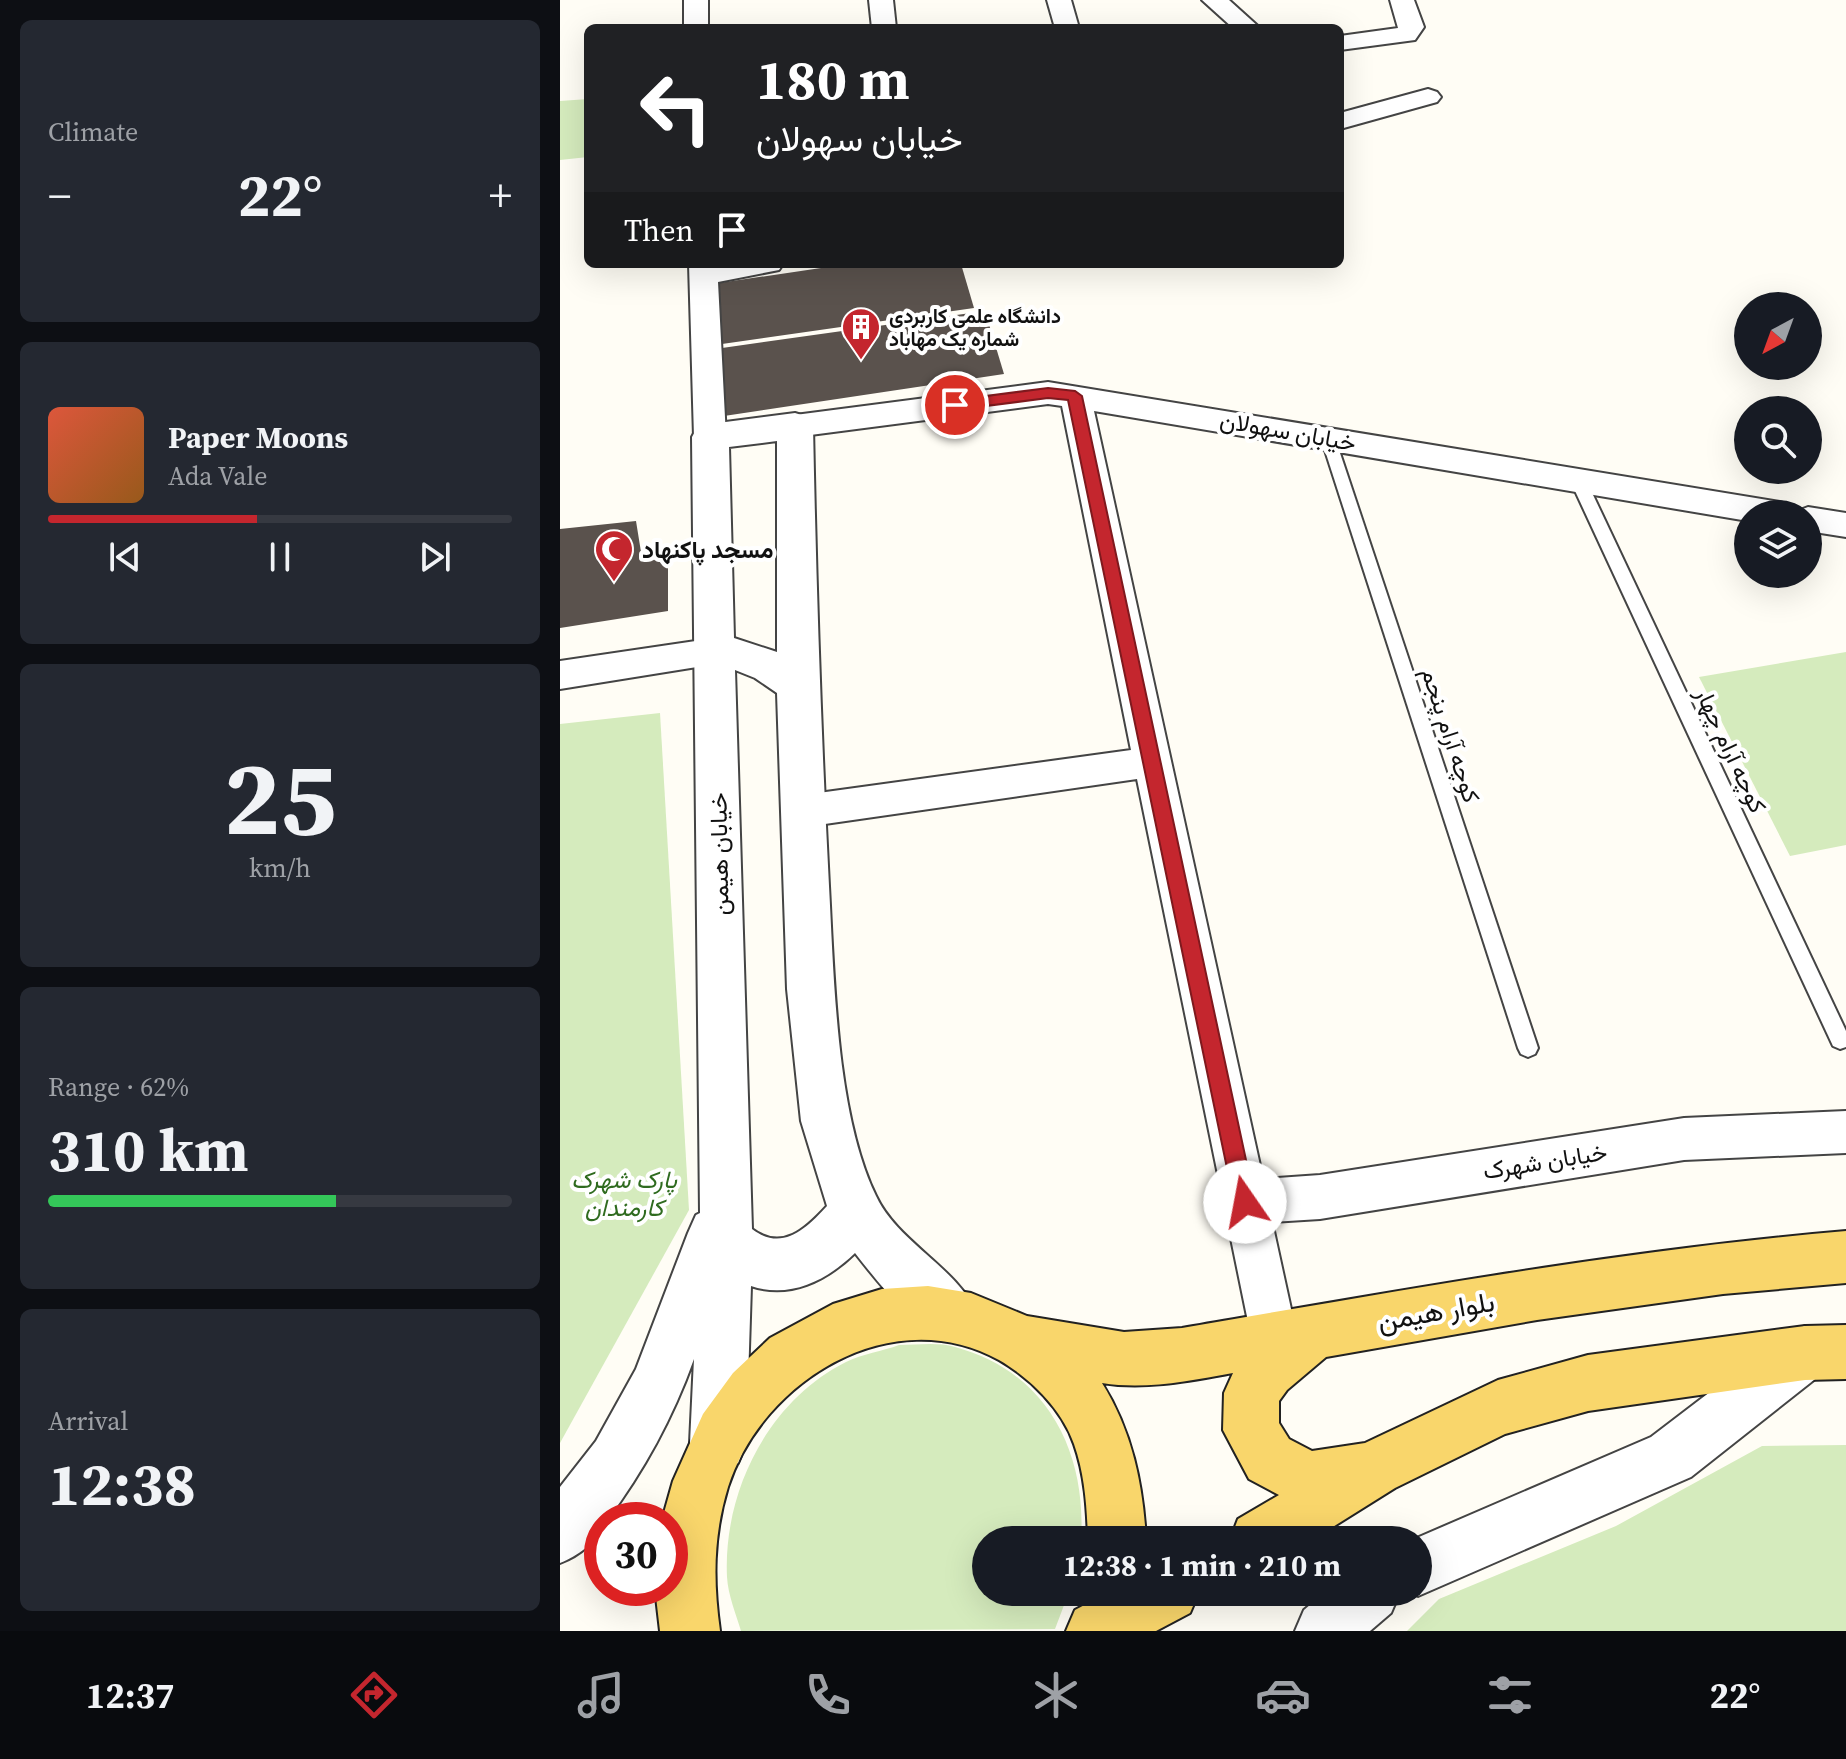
<!DOCTYPE html>
<html lang="en">
<head>
<meta charset="utf-8">
<style>
  body { margin:0; font-family:"Source Serif 4",Vazirmatn,serif; background:#242831; color:#f1f3f6; height:100vh; display:flex; flex-direction:column; font-size:30px; white-space:nowrap }
  * { box-sizing:border-box; margin:0 }
  p { font-size:26px; color:#9ea1a6 }
  .icon { flex:none; width:44px; height:44px; fill:none; stroke:currentColor; stroke-width:2; stroke-linecap:round; stroke-linejoin:round }
  .map { position:relative; flex:1; overflow:hidden }
  .details { display:flex; flex-direction:column; gap:20px; padding:20px; background:#0d0f14; width:560px }
  .details>* { flex:none }
  .top-card { position:absolute; left:24px; top:24px; width:760px; height:244px; border-radius:12px; box-shadow:0 8px 32px #0002; background:#202124; color:#fff; overflow:hidden }
  .needle { width:52px; rotate:221deg }
  .buttons { position:absolute; left:1174px; top:292px; display:grid; gap:16px }
  .buttons a { display:grid; place-items:center; width:88px; height:88px; border-radius:50%; background:#171b24; box-shadow:0 8px 32px #0002; font-size:40px }
  .speed { position:absolute; left:24px; top:1502px; display:flex; gap:16px; font-size:40px; font-weight:700; text-align:center }
  .speed>* { display:grid; place-content:center; width:104px; height:104px; border-radius:50%; background:#171b24; box-shadow:0 8px 32px #0002; line-height:1 }
  .speed .limit { border:12px solid #d22; background:#fff; color:#111 }
  .pin { position:absolute; display:grid; place-items:center; width:68px; height:68px; color:#fff; margin:-34px; border:4px solid #fff; border-radius:50%; box-shadow:0 2px 8px #0007 }
  .me { position:absolute; width:88px; margin:-44px; rotate:348deg; stroke-linejoin:round; filter:drop-shadow(0 0 6px #0008) }
  .turn { display:flex; align-items:center; gap:28px; height:168px; padding:0 40px; font-size:36px }
  .turn .icon { width:104px; height:104px; stroke-width:2.5 }
  .turn b { display:block; font-size:56px; line-height:68px }
  .then { display:flex; align-items:center; height:76px; padding:0 40px; background:#0003; gap:16px; font-size:30px }
  .big { font-size:60px; font-weight:700; line-height:1.1 }
  .details .tile { flex:1; display:flex; flex-direction:column; justify-content:center; gap:12px; min-width:0; padding:0 28px; border-radius:12px; background:#242831 }
  .details .dial { align-items:center; gap:0 }
  .dial b { font-size:104px; line-height:1 }
  .song { display:flex; align-items:center; gap:24px }
  .cover { width:96px; height:96px; border-radius:12px; background:linear-gradient(135deg,hsl(10 70% 55%),hsl(30 70% 35%)) }
  .played { height:8px; border-radius:4px; background:linear-gradient(90deg,#c4262e 45%,#363941 45%) }
  .keys { display:flex; justify-content:space-around; direction:ltr }
  .heat { display:flex; justify-content:space-between; align-items:center; font-size:44px; direction:ltr }
  .charge { height:12px; border-radius:6px; background:linear-gradient(90deg,#34c759 62%,#363941 0) }
  .trip { position:absolute; left:412px; top:1526px; width:460px; height:80px; border-radius:40px; background:#171b24; box-shadow:0 8px 32px #0002; font-weight:700; line-height:80px; text-align:center }
  .tabs { display:flex; height:128px; justify-content:space-around; align-items:center; background:#090b0e; color:#9ea1a6 }
  .tabs .icon { width:56px; height:56px }
  .tabs .current { color:#c4262e }
  .tabs b { font-size:36px; color:#f1f3f6 }
  main { display:flex; flex:1; min-height:0 }
  .map>svg:first-child { display:block }
  .green { fill:#d5ebbd }
  .building { fill:#5a524d }
  .lines { fill:none; stroke-linecap:round; stroke-linejoin:round }
  .service-casing { stroke:#444; stroke-width:4 }
  .minor-casing { stroke:#444; stroke-width:4 }
  .tertiary-casing { stroke:#444; stroke-width:4 }
  .primary-casing { stroke:#222; stroke-width:4 }
  .service { fill:#fff; fill-rule:evenodd }
  .minor { fill:#fff; fill-rule:evenodd }
  .tertiary { fill:#fff; fill-rule:evenodd }
  .primary { fill:#f9d66b; fill-rule:evenodd }
  .route { fill:#c4262e; stroke:#7f191e; stroke-width:2 }
  .labels { text-anchor:middle; dominant-baseline:central; stroke-width:8; stroke-linejoin:round; paint-order:stroke }
  .far-poi-label { font-size:20px; font-weight:bold; fill:#111; stroke:#fff; text-anchor:start }
  .street-label { font-size:24px; fill:#111; stroke:#fff }
  .poi-label { font-size:24px; font-weight:bold; fill:#111; stroke:#fff; text-anchor:start }
  .park-label { font-size:24px; font-style:italic; fill:#2f6b1f; stroke:#fff }
  .near-street-label { font-size:28px; fill:#111; stroke:#fff }
</style>
</head>
<body>
<main>
<section class="details">
<div class="tile"><p>Climate</p>
<div class="heat"><a>−</a><b class="big">22°</b><a>+</a></div>
</div>
<div class="tile">
<div class="song"><i class="cover"></i><div><b>Paper Moons</b><p>Ada Vale</p></div></div>
<div class="played"></div>
<div class="keys"><svg class="icon" aria-label="previous" viewBox="0 0 24 24"><path d="M18 5L8 12l10 7zM5 5v14"/></svg><svg class="icon" aria-label="pause" viewBox="0 0 24 24"><path d="M8 5v14M16 5v14"/></svg><svg class="icon" aria-label="next" viewBox="0 0 24 24"><path d="M6 5l10 7-10 7zM19 5v14"/></svg></div>
</div>
<div class="tile dial"><b>25</b><p>km/h</p></div>
<div class="tile"><p>Range · 62%</p><b class="big">310 km</b><div class="charge"></div></div>
<div class="tile"><p>Arrival</p><b class="big">12:38</b></div>
</section>
<div class="map">
<svg width="1286" height="1631" viewBox="0 0 1286 1631">
  <rect width="100%" height="100%" fill="#fffdf5"/>
  <g class="green">
    <polygon points="28,99 28,157 0,160 0,101"/>
    <polygon points="1286,652 1286,845 1230,856 1139,677"/>
    <polygon points="100,713 129,1210 0,1443 0,724"/>
    <path d="M339,1345C357,1345 378,1342 395,1347C486,1371 527,1451 521,1540H426V1592H509L495,1629L181,1631C176,1614 168,1595 167,1577C163,1492 208,1401 286,1362C302,1354 323,1351 339,1345Z"/>
    <polygon points="1286,1445 1286,1631 847,1631 879,1599 1056,1526 1202,1446"/>
  </g>
  <g class="building">
    <polygon points="288,264 401,264 414,308 162,344 159,283"/>
    <polygon points="425,311 444,374 164,416 162,348"/>
    <polygon points="76,521 81,552 108,554 108,611 0,628 0,529"/>
  </g>
  <g class="lines">
    <defs>
      <g id="service">
        <polygon points="768,433 775,438 978,1048 975,1054 968,1057 961,1054 958,1048 761,438"/>
        <polygon points="1018,475 1026,480 1286,1031 1286,1047 1280,1049 1273,1046 1010,480"/>
      </g>
      <g id="minor">
        <rect x="124" y="0" width="24" height="28"/>
        <polygon points="309,0 333,0 336,28 312,28"/>
        <polygon points="487,0 511,0 519,28 495,28"/>
        <polygon points="642,0 669,0 700,28 673,28"/>
        <polygon points="830,0 854,0 864,27 855,40 780,50 780,36 838,28"/>
        <polygon points="868,89 877,92 881,97 877,102 780,129 780,113"/>
        <polygon points="129,264 223,264 219,270 158,282 166,437 161,445 150,448 139,445 134,437"/>
        <polygon points="488,382 1220,502 1232,506 1235,512 1248,507 1286,513 1286,537 1248,531 1248,514 1188,514 1188,521 534,411 703,1179 760,1175 1124,1118 1286,1111 1286,1153 1124,1160 760,1219 712,1222 738,1341 732,1358 715,1364 698,1358 692,1341 577,779 244,827 231,822 225,811 231,800 244,795 571,750 502,406 488,404 235,437 224,434 219,426 224,418 235,415"/>
        <polygon points="156,638 168,642 174,652 168,662 0,689 0,661"/>
      </g>
      <g id="tertiary">
        <path d="M235,413L248,417L253,426C256,580 261,733 269,886C274,977 276,1114 316,1196C338,1243 397,1267 417,1314L409,1333L390,1341C351,1325 321,1286 295,1253C266,1281 230,1299 191,1286L186,1443L178,1463L158,1471L138,1463L130,1443L134,1359C113,1417 84,1471 47,1520H42C40,1541 18,1556 0,1563V1487L36,1441L76,1369L128,1233L136,1215L140,1213L132,437L137,428L150,424ZM217,441V652L174,638L169,447ZM175,670L195,678L217,693L227,989L241,1121L267,1206C246,1229 222,1252 192,1229Z"/>
        <polygon points="1245,1326 1264,1334 1272,1353 1264,1372 1131,1477 858,1596 848,1592 858,1592 858,1540 852,1540 1091,1437 1226,1334"/>
        <polygon points="765,1592 840,1592 831,1613 810,1631 735,1631 744,1610"/>
      </g>
      <g id="primary">
        <path d="M1286,1231V1283L1163,1294L977,1320L766,1357L727,1390L719,1401V1423L729,1439L752,1451L805,1443L938,1380L1028,1355L1245,1326L1286,1325V1379L1245,1380L1028,1411L945,1434L835,1488L752,1540H670L678,1519L719,1495L689,1479L663,1430L664,1393L673,1373C629,1381 585,1390 542,1383C572,1431 583,1484 586,1540H528C527,1508 525,1475 514,1444C502,1409 470,1378 439,1360C333,1301 203,1379 168,1487C153,1536 153,1581 160,1631H100L95,1588H110V1520H102L113,1481L143,1414L173,1373L210,1338L273,1304L322,1289L368,1286L411,1293L467,1316L564,1332L622,1328C843,1290 1063,1250 1286,1231Z"/>
        <polygon points="549,1592 639,1592 630,1613 596,1631 506,1631 515,1610"/>
      </g>
    </defs>
    <use href="#service" class="service-casing"/>
    <use href="#minor" class="minor-casing"/>
    <use href="#tertiary" class="tertiary-casing"/>
    <use href="#primary" class="primary-casing"/>
    <use href="#service" class="service"/>
    <use href="#minor" class="minor"/>
    <use href="#tertiary" class="tertiary"/>
    <use href="#primary" class="primary"/>
  </g>
  <polygon class="route" points="488,388 515,391 522,396 695,1202 692,1209 685,1212 677,1209 674,1202 508,400 488,398 395,410 387,405 395,400"/>
  <defs>
    <symbol id="building-pin" viewBox="-11 -11 22 30"><path d="M0 17L-7.5 6A9.5 9.5 0 1 1 7.5 6Z" fill="#c4262e" stroke="#fff"/><path d="M-4-6H4V6H1V3H-1V6H-4ZM-2.5-4.3h1.7v1.8h-1.7ZM.8-4.3h1.7v1.8H.8ZM-2.5-1h1.7V.8h-1.7ZM.8-1h1.7V.8H.8Z" fill="#fff"/></symbol>
    <symbol id="mosque-pin" viewBox="-11 -11 22 30"><path d="M0 17L-7.5 6A9.5 9.5 0 1 1 7.5 6Z" fill="#c4262e" stroke="#fff"/><path d="M3.5-4.9A6 6 0 1 0 3.5 4.9A5 5 0 1 1 3.5-4.9Z" fill="#fff"/></symbol>
  </defs>
  <g fill-rule="evenodd">
    <use href="#building-pin" x="279" y="305" width="44" height="60"/>
    <use href="#mosque-pin" x="32" y="527" width="44" height="60"/>
  </g>
  <g class="labels">
    <g class="far-poi-label">
      <text x="329" y="316">دانشگاه علمی کاربردی<tspan x="329" dy="23">شماره یک مهاباد</tspan></text>
    </g>
    <g class="street-label">
      <text transform="translate(728 431) rotate(10)">خیابان سهولان</text>
      <text transform="translate(891 735) rotate(72)">کوچه آرام پنجم</text>
      <text transform="translate(1171 750) rotate(65)">کوچه آرام چهار</text>
      <text transform="translate(159 854) rotate(-91)">خیابان هیمن</text>
      <text transform="translate(985 1161) rotate(-9)">خیابان شهرک</text>
    </g>
    <g class="poi-label">
      <text x="82" y="549">مسجد پاکنهاد</text>
    </g>
    <g class="park-label">
      <text x="64" y="1179">پارک شهرک<tspan x="64" dy="28">کارمندان</tspan></text>
    </g>
    <g class="near-street-label">
      <text transform="translate(876 1311) rotate(-10)">بلوار هیمن</text>
    </g>
  </g>
</svg>
<div class="buttons">
<a><svg class="needle" viewBox="-14 -14 28 28"><path d="M0-13l5 13h-10z" fill="#e53935"/><path d="M0 13l5-13h-10z" fill="#9ea1a6"/></svg></a>
<a><svg class="icon" aria-label="search" viewBox="0 0 24 24"><circle cx="10" cy="10" r="6"/><path d="M15 15l6 6"/></svg></a>
<a><svg class="icon" aria-label="layers" viewBox="0 0 24 24"><path d="M12 4l9 5-9 5-9-5zM3 14l9 5 9-5"/></svg></a>
</div>
<div class="speed"><div class="limit">30</div></div>
<div class="pin" style="left:395px;top:405px;background:#d93025"><svg class="icon" aria-label="arrive" viewBox="0 0 24 24"><path d="M6 21V4h12l-3 4 3 4H6"/></svg></div>
<svg class="me" style="left:685px;top:1202px" viewBox="-20 -20 40 40"><circle r="19" fill="#fff"/><path d="M0-13L10 11 0 6-10 11z" fill="#c4262e"/></svg>
<div class="trip">12:38 · 1 min · 210 m</div>
<div class="top-card">
<div class="turn"><svg class="icon" aria-label="left" viewBox="0 0 24 24"><path d="M17 20v-9H6M10 6l-5 5 5 5"/></svg><div><b>180 m</b>خیابان سهولان</div></div>
<div class="then">Then<svg class="icon" aria-label="arrive" viewBox="0 0 24 24"><path d="M6 21V4h12l-3 4 3 4H6"/></svg></div>
</div>
</div>
</main>
<nav class="tabs">
<b>12:37</b>
<svg class="icon current" aria-label="directions" viewBox="0 0 24 24"><path d="M12 3l9 9-9 9-9-9zM9 14v-3h6M13 9l2 2-2 2"/></svg>
<svg class="icon" aria-label="music" viewBox="0 0 24 24"><path d="M9 18V5l10-2v13"/><circle cx="6" cy="18" r="3"/><circle cx="16" cy="16" r="3"/></svg>
<svg class="icon" aria-label="phone" viewBox="0 0 24 24"><path d="M5 4h4l2 5-3 2q2 4 5 5l2-3 5 2v4C11 20 4 13 5 4z"/></svg>
<svg class="icon" aria-label="climate" viewBox="0 0 24 24"><path d="M12 3v18M4 7l16 10M4 17L20 7"/></svg>
<svg class="icon" aria-label="car" viewBox="0 0 24 24"><path d="M5 17H2v-5l4-1 3-4h7l3 4 3 1v5h-3M9 17h6M6 11h13"/><circle cx="7" cy="17" r="2"/><circle cx="17" cy="17" r="2"/></svg>
<svg class="icon" aria-label="filters" viewBox="0 0 24 24"><path d="M4 7h16M4 17h16"/><circle cx="9" cy="7" r="2"/><circle cx="15" cy="17" r="2"/></svg>
<b>22°</b>
</nav>
</body>
</html>
